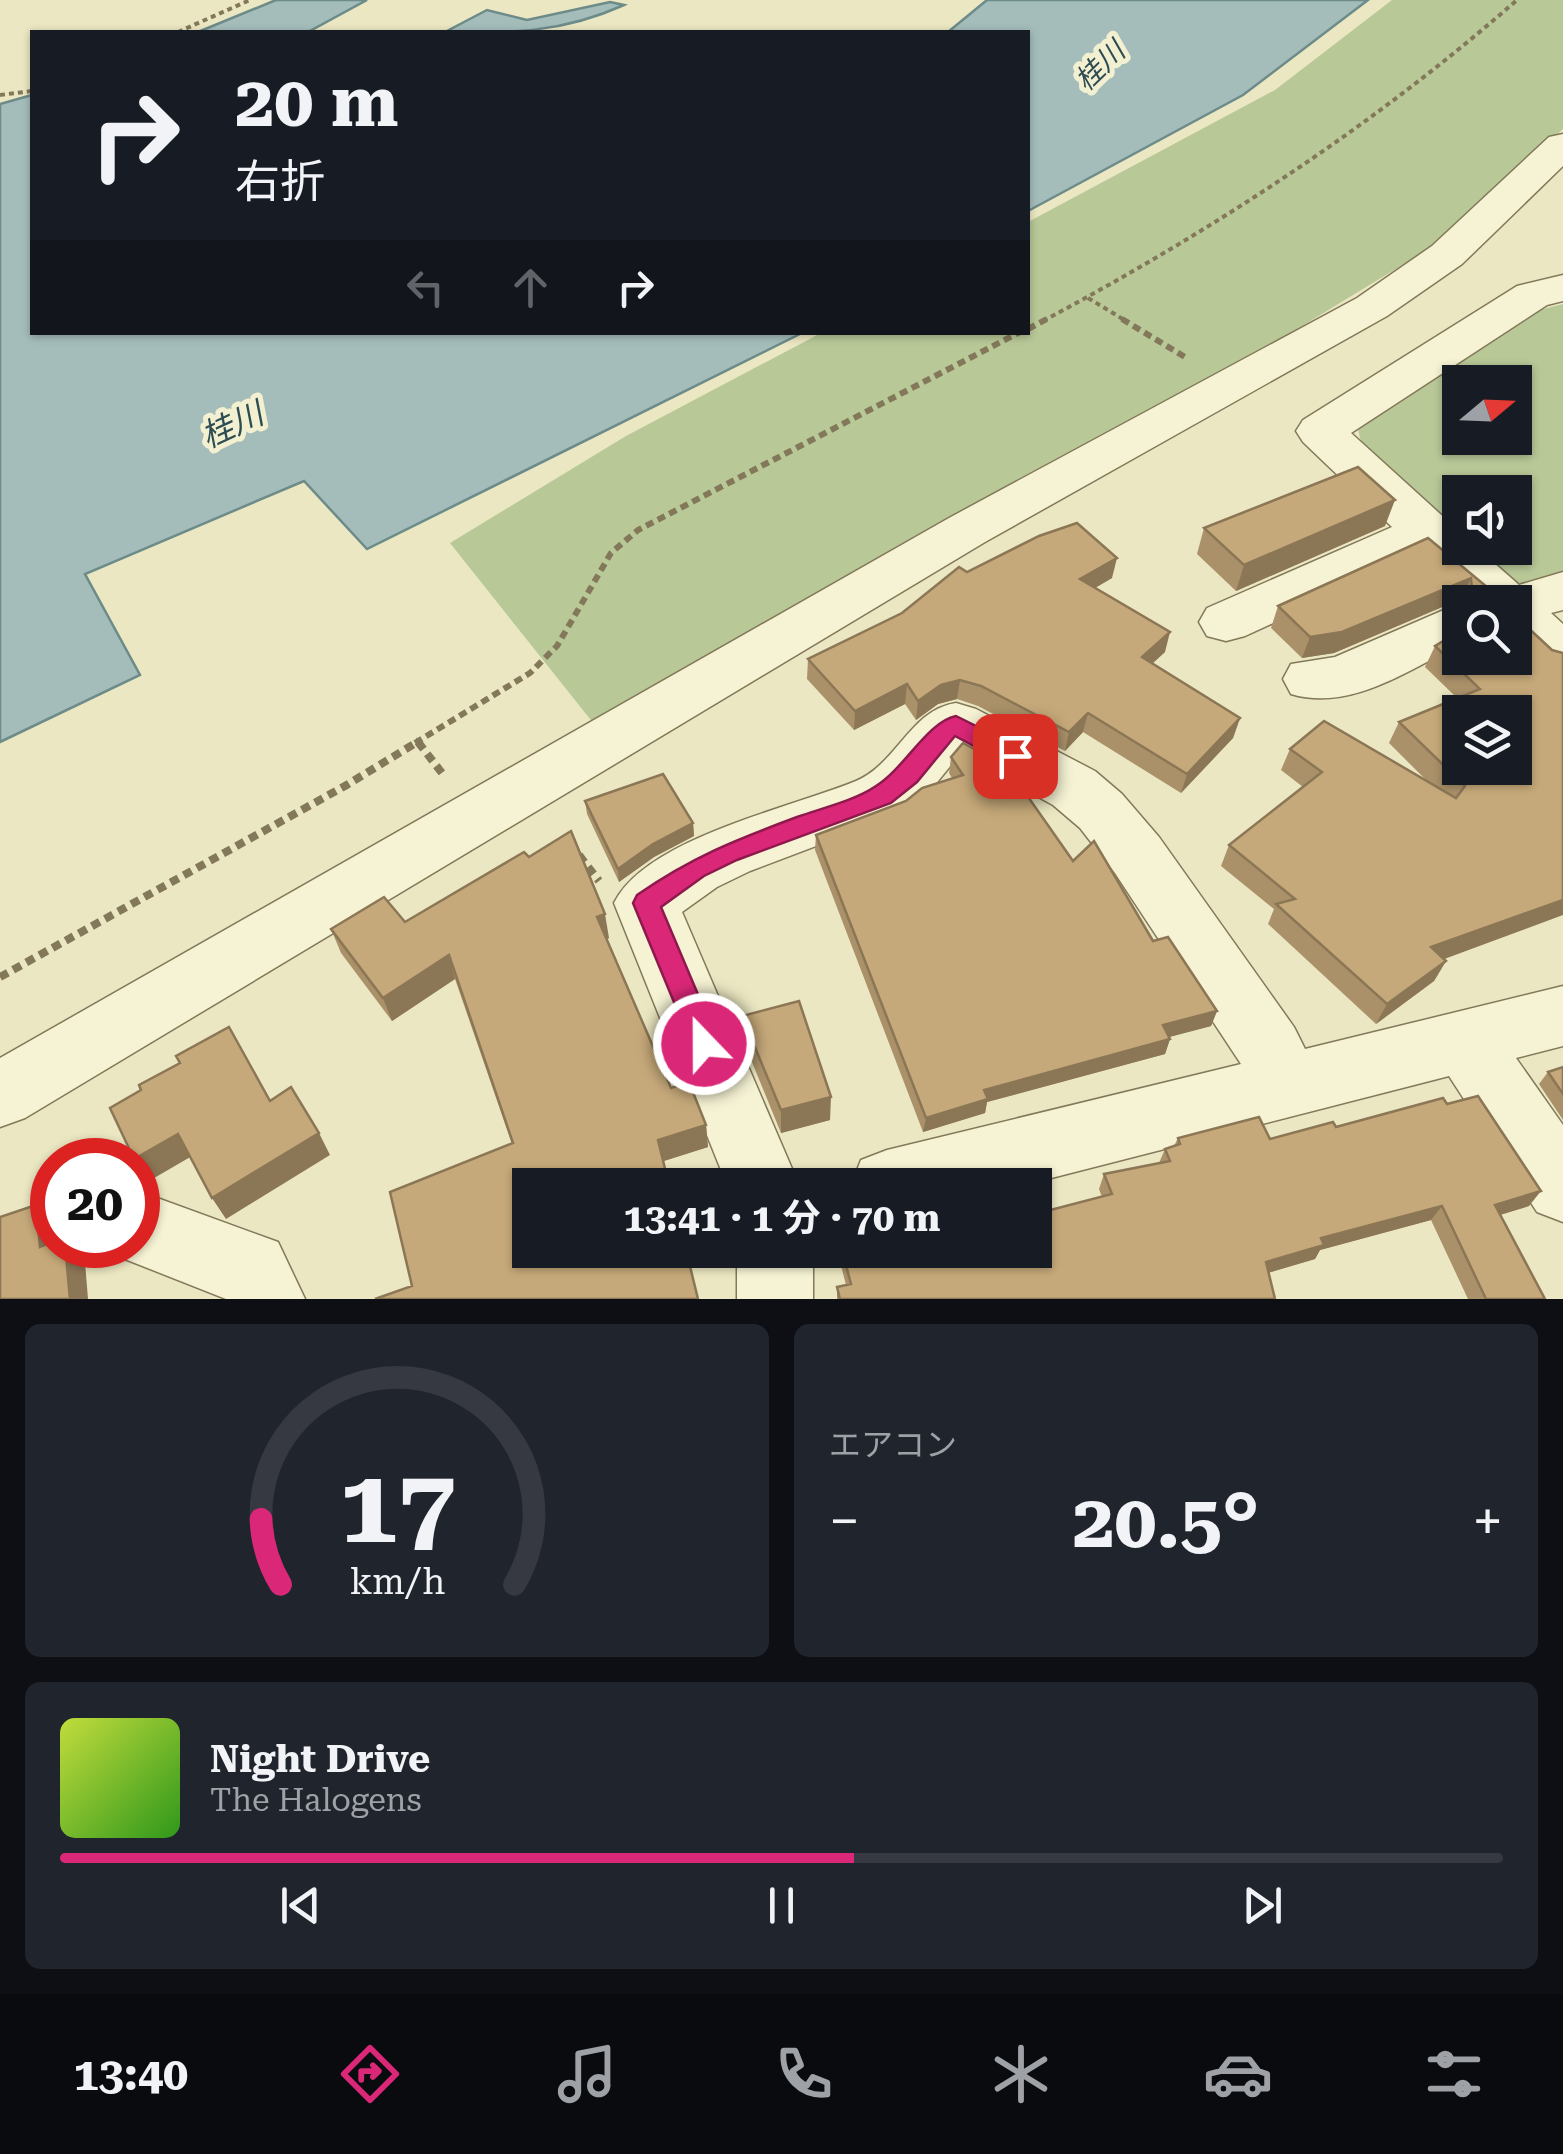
<!DOCTYPE html>
<html lang="ja">
<head>
<meta charset="utf-8">
<style>
  body { margin:0; font-family:"Roboto Serif","Noto Sans JP",serif; background:#20242c; color:#f1f3f6; height:100vh; display:flex; flex-direction:column; font-size:38px; white-space:nowrap }
  * { box-sizing:border-box; margin:0 }
  p { font-size:32px; color:#9ea1a6 }
  .icon { flex:none; width:55px; height:55px; fill:none; stroke:currentColor; stroke-width:2; stroke-linecap:round; stroke-linejoin:round }
  .map { position:relative; height:1299px; overflow:hidden }
  .sheet { display:flex; flex-direction:column; gap:25px; padding:25px; background:#0d0f14; flex:1 }
  .sheet>* { flex:none }
  .guide { position:absolute; left:30px; top:30px; width:1000px; height:305px; border-radius:0px; box-shadow:0 2px 8px #0004; background:#171b24; color:#f1f3f6; overflow:hidden }
  .needle { width:65px; rotate:71deg }
  .tools { position:absolute; left:1442px; top:365px; display:grid; gap:20px }
  .tools a { display:grid; place-items:center; width:90px; height:90px; border-radius:0px; background:#171b24; box-shadow:0 2px 8px #0004; font-size:50px }
  .speed { position:absolute; left:30px; top:1138px; display:flex; gap:20px; font-size:50px; font-weight:700; text-align:center }
  .speed>* { display:grid; place-content:center; width:130px; height:130px; border-radius:50%; background:#171b24; box-shadow:0 2px 8px #0004; line-height:1 }
  .speed .limit { border:15px solid #d22; background:#fff; color:#111 }
  .pin { position:absolute; display:grid; place-items:center; width:85px; height:85px; color:#fff; margin:-42px; border-radius:20px; box-shadow:0 5px 15px #0006 }
  .me { position:absolute; width:110px; margin:-55px; rotate:338deg; stroke-linejoin:round; filter:drop-shadow(0 0 8px #0008) }
  .turn { display:flex; align-items:center; gap:35px; height:210px; padding:0 40px; font-size:45px }
  .turn .icon { width:130px; height:130px; stroke-width:2.5 }
  .turn b { display:block; font-size:70px; line-height:85px }
  .lanes { display:flex; align-items:center; height:95px; padding:0 40px; background:#0003; justify-content:center; gap:50px; direction:ltr }
  .lanes .off { opacity:.35 }
  .big { font-size:75px; font-weight:700; line-height:1.1 }
  .sheet .tile { flex:1; display:flex; flex-direction:column; justify-content:center; gap:15px; min-width:0; padding:0 35px; border-radius:15px; background:#20242c }
  .sheet .dial { align-items:center; gap:0 }
  .dial svg { height:260px; overflow:visible; fill:none; stroke:#363941; stroke-width:7; stroke-linecap:round; text-anchor:middle }
  .dial text { fill:#f1f3f6; stroke:none }
  .song { display:flex; align-items:center; gap:30px }
  .cover { width:120px; height:120px; border-radius:15px; background:linear-gradient(135deg,hsl(70 70% 55%),hsl(110 70% 35%)) }
  .played { height:10px; border-radius:5px; background:linear-gradient(90deg,#db2777 55%,#363941 55%) }
  .keys { display:flex; justify-content:space-around; direction:ltr }
  .heat { display:flex; justify-content:space-between; align-items:center; font-size:55px; direction:ltr }
  .sheet .tiles { flex:1; display:grid; gap:25px; grid-template-columns:1fr 1fr }
  .tile:last-child { grid-column:span 2 }
  .trip { position:absolute; left:512px; top:1168px; width:540px; height:100px; border-radius:0px; background:#171b24; box-shadow:0 2px 8px #0004; font-weight:700; line-height:100px; text-align:center }
  .dock { display:flex; height:160px; justify-content:space-around; align-items:center; background:#090b0e; color:#9ea1a6 }
  .dock .icon { width:70px; height:70px }
  .dock .current { color:#db2777 }
  .dock b { font-size:45px; color:#f1f3f6 }
  .map>svg:first-child { display:block }
  .green { fill:#b8c897; fill-rule:evenodd }
  .water { fill:#a4bdbb; stroke:#6c8b89; stroke-width:2.5 }
  .lines { fill:none; stroke-linecap:round; stroke-linejoin:round }
  .minor-casing { stroke:#83785a; stroke-width:3 }
  .path-far2 { stroke:#83785a; stroke-width:4; stroke-dasharray:5 4; stroke-linecap:butt }
  .path-far1 { stroke:#83785a; stroke-width:6; stroke-dasharray:8 5; stroke-linecap:butt }
  .path { stroke:#83785a; stroke-width:8; stroke-dasharray:9 6; stroke-linecap:butt }
  .minor { fill:#f6f3d4; fill-rule:evenodd }
  .wall { fill:#aa9169 }
  .shaded-wall { fill:#8b7655 }
  .building { fill:#c6a97a; stroke:#8b7655; stroke-width:2.5; fill-rule:evenodd }
  .route { fill:#db2777; stroke:#8e194d; stroke-width:2.5 }
  .labels { text-anchor:middle; dominant-baseline:central; stroke-width:10; stroke-linejoin:round; paint-order:stroke }
  .far-water-label { font-size:28px; font-style:italic; fill:#2e4d53; stroke:#f3f0d1 }
  .water-label { font-size:32px; font-style:italic; fill:#2e4d53; stroke:#f3f0d1 }
</style>
</head>
<body>
<div class="map">
<svg width="1563" height="1299" viewBox="0 0 1563 1299">
  <rect width="100%" height="100%" fill="#ebe7c2"/>
  <g class="green">
    <polygon points="1392,0 1563,0 1563,129 1432,247 1246,360 598,729 450,543 626,436 821,333 1028,332 1028,222 1275,90"/>
    <path d="M1563,304V578C1517,593 1499,578 1465,548H1515V492H1460V543L1365,460L1358,429L1539,310ZM1460,382H1515V438H1460Z"/>
  </g>
  <g class="water">
    <polygon points="276,0 367,0 308,32 198,32"/>
    <polygon points="987,0 1368,0 1243,95 1028,211 1028,32 948,32"/>
    <path d="M610,2L624,5C562,33 512,33 445,32L487,10L527,20Z"/>
    <polygon points="32,95 32,332 802,333 367,549 304,481 85,574 140,675 0,742 0,104"/>
  </g>
  <g class="lines">
    <defs>
      <g id="minor">
        <polygon points="1563,134 1563,166 1462,264 1387,316 985,542 25,1118 0,1127 0,1058 949,518 1357,298 1432,246 1549,137"/>
        <polygon points="1563,275 1563,301 1547,305 1351,433 1460,532 1460,548 1477,548 1519,585 1563,572 1563,610 1551,613 1563,624 1563,675 1543,669 1515,643 1515,602 1472,602 1421,555 1245,636 1226,641 1207,636 1199,622 1207,608 1392,527 1303,442 1296,431 1303,420 1517,286"/>
        <path d="M1460,603V645C1408,670 1350,712 1291,694L1283,679L1291,664L1335,657Z"/>
        <path d="M956,703L976,709L1095,771L1122,794L1159,837L1294,1027L1305,1049L1563,986V1046L1516,1058L1563,1125V1222L1537,1212L1449,1076L1024,1185H851L861,1160L887,1150L1241,1064L1115,873L1080,828L1053,805L960,754L930,791L903,813L750,871L717,887L682,912L799,1185H727L614,903C646,838 791,808 856,781C898,763 910,710 956,703Z"/>
        <polygon points="138,1191 278,1242 305,1299 226,1299 112,1254 108,1245 138,1245"/>
        <rect x="737" y="1250" width="76" height="49"/>
      </g>
    </defs>
    <use href="#minor" class="minor-casing"/>
    <g class="path-far2">
      <polyline points="178,32 250,0"/>
      <polyline points="0,95 32,91"/>
      <polyline points="1088,298 1126,321"/>
      <path d="M1043,321C1213,230 1372,127 1517,0"/>
    </g>
    <g class="path-far1">
      <polyline points="1122,319 1185,357"/>
      <polyline points="1028,329 1047,319"/>
      <polyline points="415,743 530,673 557,646 611,553 638,530 1020,332"/>
    </g>
    <g class="path">
      <polyline points="418,742 442,773"/>
      <polyline points="579,855 599,881"/>
      <polyline points="0,977 345,786 419,741"/>
    </g>
    <use href="#minor" class="minor"/>
  </g>
  <g class="wall">
    <polygon points="1385,526 1236,591 1197,554 1204,528"/>
    <polygon points="1428,538 1505,602 1461,602 1461,599 1334,653 1302,658 1271,628 1278,606"/>
    <polygon points="967,572 1112,578 1095,588 1165,652 1152,664 1240,718 1233,738 1181,793 1083,732 1065,751 978,706 957,699 938,704 916,720 905,704 854,730 807,679 808,659 902,613"/>
    <polygon points="1435,646 1515,658 1444,959 1446,961 1434,981 1376,1024 1268,924 1274,909 1221,866 1229,845 1303,787 1281,770 1290,749 1429,783 1389,743 1399,722 1457,698 1425,667"/>
    <polygon points="951,757 1026,777 1024,791 1073,861 1153,941 1217,1011 1211,1026 1169,1037 1170,1039 1165,1054 987,1102 985,1113 923,1132 815,850 816,835 906,801 952,778 949,773"/>
    <polygon points="585,801 693,823 694,836 654,857 619,882 587,814"/>
    <polygon points="405,922 609,938 607,939 671,1088 706,1125 708,1147 663,1161 412,1286 512,1144 455,979 392,1021 341,953 331,929"/>
    <polygon points="742,1016 830,1120 781,1133 743,1040"/>
    <polygon points="1563,1067 1563,1120 1539,1084 1548,1072"/>
    <polygon points="1447,1104 1529,1206 1500,1215 1545,1299 1468,1299 1431,1220 1320,1250 1315,1259 1268,1273 1275,1299 837,1299 837,1287 846,1285 837,1250 1035,1250 1102,1197 1099,1189 1104,1174 1159,1163 1165,1149 1174,1146 1178,1138 1270,1139"/>
  </g>
  <g class="shaded-wall">
    <polygon points="1395,500 1385,526 1236,591 1244,565"/>
    <polygon points="1117,558 1112,578 1076,599 1080,579"/>
    <polygon points="1471,578 1461,599 1334,653 1302,658 1310,637"/>
    <polygon points="1170,632 1165,652 1137,677 1142,657"/>
    <polygon points="960,680 957,699 938,704 916,720 918,701 941,685"/>
    <polygon points="907,684 905,704 854,730 855,711"/>
    <polygon points="1088,713 1083,732 1065,751 1069,732"/>
    <polygon points="1240,718 1233,738 1181,793 1187,774"/>
    <polygon points="693,823 694,836 654,857 619,882 618,869 653,844"/>
    <polygon points="1563,900 1563,915 1420,968 1431,947"/>
    <polygon points="605,914 609,938 601,941 597,917"/>
    <polygon points="449,955 455,979 392,1021 383,998"/>
    <polygon points="1446,961 1434,981 1376,1024 1387,1004"/>
    <polygon points="1217,1011 1211,1026 1158,1040 1163,1025"/>
    <polygon points="1170,1039 1165,1054 987,1102 985,1113 923,1132 926,1118 984,1090"/>
    <polygon points="831,1097 830,1120 781,1133 781,1110"/>
    <polygon points="706,1125 708,1147 661,1162 658,1140"/>
    <polygon points="319,1133 330,1155 226,1219 212,1198"/>
    <polygon points="178,1134 192,1156 149,1181 138,1164 138,1160 134,1159"/>
    <polygon points="1541,1191 1529,1206 1483,1220 1495,1205"/>
    <polygon points="36,1205 52,1225 52,1245 40,1247"/>
    <polygon points="1442,1206 1431,1220 1320,1250 1315,1259 1257,1276 1266,1262 1321,1238"/>
    <polygon points="65,1245 70,1245 85,1262 88,1299 70,1299"/>
  </g>
  <g class="building">
    <polygon points="1358,467 1395,500 1244,565 1204,528"/>
    <polygon points="1077,523 1117,558 1080,579 1170,632 1142,657 1240,718 1187,774 1088,713 1069,732 981,686 960,680 941,685 918,701 907,684 855,711 808,659 902,613 959,567 967,572 1039,536"/>
    <polygon points="1428,538 1505,602 1473,602 1471,578 1342,632 1310,637 1278,606"/>
    <path d="M1515,611L1522,617L1524,624L1552,650L1563,653V900L1431,947L1446,961L1387,1004L1276,904L1295,899L1229,845L1322,772L1290,749L1324,721L1456,798L1465,786L1399,722L1480,689L1435,646L1460,631V658H1515ZM1460,712H1515V768H1460Z"/>
    <polygon points="963,743 1026,777 1019,784 1073,861 1094,841 1153,941 1168,937 1217,1011 1163,1025 1170,1039 984,1090 988,1099 926,1118 816,835 906,801 922,788 963,775 951,757"/>
    <polygon points="663,774 693,823 653,844 618,869 585,801"/>
    <polygon points="571,831 605,914 597,917 671,1088 689,1082 706,1125 658,1140 669,1185 530,1185 530,1250 686,1250 698,1299 375,1299 412,1286 390,1192 513,1143 449,955 383,998 331,929 384,897 405,922 524,852 529,857"/>
    <polygon points="799,1001 831,1097 781,1110 742,1016"/>
    <polygon points="229,1027 270,1101 291,1087 319,1133 212,1198 178,1134 134,1159 110,1108 141,1090 139,1085 180,1063 176,1056"/>
    <polygon points="1563,1067 1563,1094 1548,1072"/>
    <polygon points="1478,1096 1541,1191 1495,1205 1545,1299 1486,1299 1442,1206 1321,1238 1324,1245 1266,1262 1275,1299 840,1299 837,1287 851,1284 842,1250 1035,1250 1035,1214 1112,1194 1104,1174 1170,1161 1165,1149 1180,1144 1178,1138 1259,1117 1270,1139 1333,1122 1336,1127 1443,1098 1447,1104"/>
    <polygon points="36,1205 40,1247 52,1242 52,1245 65,1245 70,1299 0,1299 0,1217"/>
  </g>
  <path class="route" d="M956,716L1024,750L1027,756L1024,763H1006L955,736L917,782L891,803L737,860L704,876L661,907L719,1044L714,1053L704,1057L695,1053L633,903L637,895C692,857 735,840 797,817C822,808 854,801 876,786C904,769 927,722 956,716Z"/>
  <g class="labels">
    <g class="far-water-label">
      <text transform="translate(1100 66) rotate(-44)">桂川</text>
    </g>
    <g class="water-label">
      <text transform="translate(232 425) rotate(-25)">桂川</text>
    </g>
  </g>
</svg>
<div class="tools">
<a><svg class="needle" viewBox="-14 -14 28 28"><path d="M0-13l5 13h-10z" fill="#e53935"/><path d="M0 13l5-13h-10z" fill="#9ea1a6"/></svg></a>
<a><svg class="icon" aria-label="sound" viewBox="0 0 24 24"><path d="M4 9h4l5-4v14l-5-4H4zM17 9q2 3 0 6"/></svg></a>
<a><svg class="icon" aria-label="search" viewBox="0 0 24 24"><circle cx="10" cy="10" r="6"/><path d="M15 15l6 6"/></svg></a>
<a><svg class="icon" aria-label="layers" viewBox="0 0 24 24"><path d="M12 4l9 5-9 5-9-5zM3 14l9 5 9-5"/></svg></a>
</div>
<div class="speed"><div class="limit">20</div></div>
<div class="pin" style="left:1015px;top:756px;background:#d93025"><svg class="icon" aria-label="arrive" viewBox="0 0 24 24"><path d="M6 21V4h12l-3 4 3 4H6"/></svg></div>
<svg class="me" style="left:704px;top:1044px" viewBox="-20 -20 40 40"><circle r="17" fill="#db2777" stroke="#fff" stroke-width="3"/><path d="M0-11L8 9 0 5-8 9z" fill="#fff"/></svg>
<div class="trip">13:41 · 1 分 · 70 m</div>
<div class="guide">
<div class="turn"><svg class="icon" aria-label="right" viewBox="0 0 24 24"><path d="M7 20v-9h11M14 6l5 5-5 5"/></svg><div><b>20 m</b>右折</div></div>
<div class="lanes"><svg class="icon off" aria-label="left" viewBox="0 0 24 24"><path d="M17 20v-9H6M10 6l-5 5 5 5"/></svg><svg class="icon off" aria-label="ahead" viewBox="0 0 24 24"><path d="M12 20V5M6 11l6-6 6 6"/></svg><svg class="icon" aria-label="right" viewBox="0 0 24 24"><path d="M7 20v-9h11M14 6l5 5-5 5"/></svg></div>
</div>
</div>
<section class="sheet">
<div class="tiles">
<div class="tile dial"><svg viewBox="0 0 100 80">
<path d="M14 69A42 42 0 1 1 86 69"/>
<path d="M14 69A42 42 0 0 1 8 49" stroke="#db2777"/>
<text x="50" y="56" font-size="32" font-weight="700">17</text>
<text x="50" y="72" font-size="11">km/h</text>
</svg></div>
<div class="tile"><p>エアコン</p>
<div class="heat"><a>−</a><b class="big">20.5°</b><a>+</a></div>
</div>
<div class="tile">
<div class="song"><i class="cover"></i><div><b>Night Drive</b><p>The Halogens</p></div></div>
<div class="played"></div>
<div class="keys"><svg class="icon" aria-label="previous" viewBox="0 0 24 24"><path d="M18 5L8 12l10 7zM5 5v14"/></svg><svg class="icon" aria-label="pause" viewBox="0 0 24 24"><path d="M8 5v14M16 5v14"/></svg><svg class="icon" aria-label="next" viewBox="0 0 24 24"><path d="M6 5l10 7-10 7zM19 5v14"/></svg></div>
</div>
</div>
</section>
<nav class="dock">
<b>13:40</b>
<svg class="icon current" aria-label="directions" viewBox="0 0 24 24"><path d="M12 3l9 9-9 9-9-9zM9 14v-3h6M13 9l2 2-2 2"/></svg>
<svg class="icon" aria-label="music" viewBox="0 0 24 24"><path d="M9 18V5l10-2v13"/><circle cx="6" cy="18" r="3"/><circle cx="16" cy="16" r="3"/></svg>
<svg class="icon" aria-label="phone" viewBox="0 0 24 24"><path d="M5 4h4l2 5-3 2q2 4 5 5l2-3 5 2v4C11 20 4 13 5 4z"/></svg>
<svg class="icon" aria-label="climate" viewBox="0 0 24 24"><path d="M12 3v18M4 7l16 10M4 17L20 7"/></svg>
<svg class="icon" aria-label="car" viewBox="0 0 24 24"><path d="M5 17H2v-5l4-1 3-4h7l3 4 3 1v5h-3M9 17h6M6 11h13"/><circle cx="7" cy="17" r="2"/><circle cx="17" cy="17" r="2"/></svg>
<svg class="icon" aria-label="filters" viewBox="0 0 24 24"><path d="M4 7h16M4 17h16"/><circle cx="9" cy="7" r="2"/><circle cx="15" cy="17" r="2"/></svg>
</nav>
</body>
</html>
